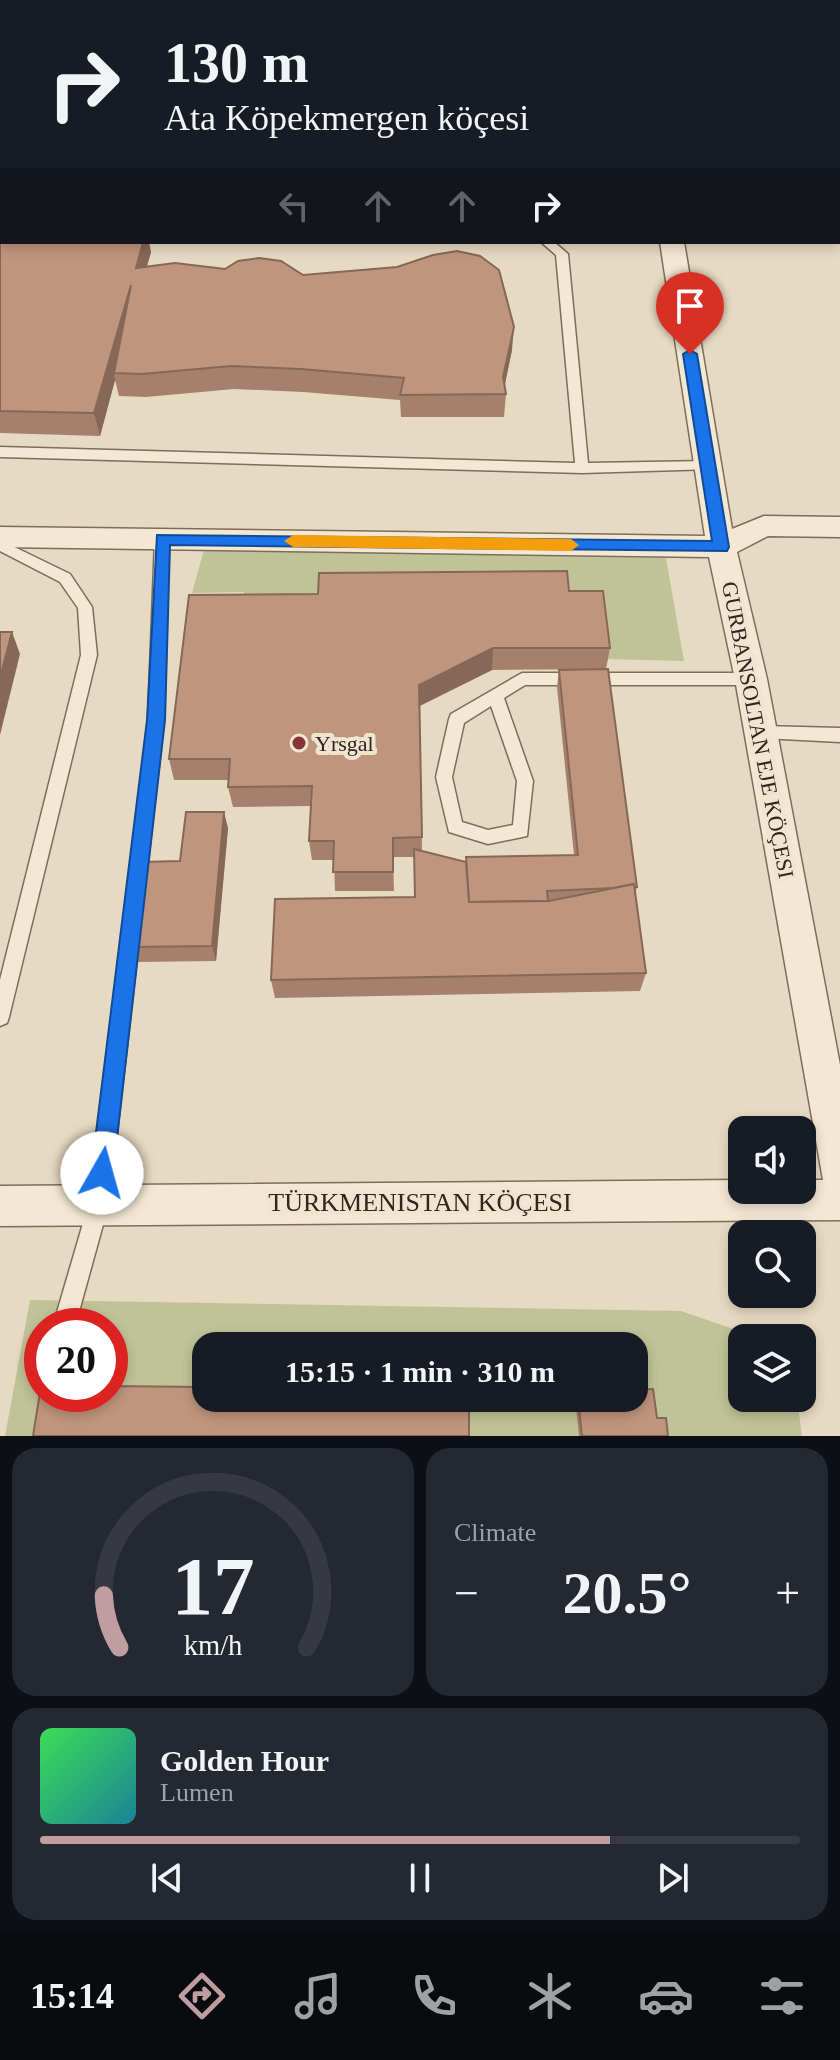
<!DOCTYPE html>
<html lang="en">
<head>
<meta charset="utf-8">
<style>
  body { margin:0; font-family:"Times New Roman",serif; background:#242831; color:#f1f3f6; height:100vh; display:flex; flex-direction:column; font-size:30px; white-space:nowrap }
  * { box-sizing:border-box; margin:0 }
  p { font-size:26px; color:#9ea1a6 }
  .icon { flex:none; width:44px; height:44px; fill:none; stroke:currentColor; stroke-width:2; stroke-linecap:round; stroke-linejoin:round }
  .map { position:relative; height:1436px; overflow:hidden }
  .sheet { display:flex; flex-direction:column; gap:12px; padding:12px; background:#0d0f14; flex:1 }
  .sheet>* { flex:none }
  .guide { position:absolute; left:0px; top:0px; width:840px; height:244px; box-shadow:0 4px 12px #0003; background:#171b24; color:#f1f3f6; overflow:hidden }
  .tools { position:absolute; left:728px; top:1116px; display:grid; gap:16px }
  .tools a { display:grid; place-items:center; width:88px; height:88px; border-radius:16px; background:#171b24; box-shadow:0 4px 12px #0003; font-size:40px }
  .speed { position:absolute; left:24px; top:1308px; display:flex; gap:16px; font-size:40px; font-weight:700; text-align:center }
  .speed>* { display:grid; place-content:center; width:104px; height:104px; border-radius:50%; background:#171b24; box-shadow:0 4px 12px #0003; line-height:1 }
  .speed .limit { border:12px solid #d22; background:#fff; color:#111 }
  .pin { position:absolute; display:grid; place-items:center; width:68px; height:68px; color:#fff; margin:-82px -34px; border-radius:50% 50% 50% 0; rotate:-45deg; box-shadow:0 0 8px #0007 }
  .pin .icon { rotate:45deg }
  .me { position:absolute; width:88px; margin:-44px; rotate:7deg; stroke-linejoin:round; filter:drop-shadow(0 0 6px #0008) }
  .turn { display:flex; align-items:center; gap:28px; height:168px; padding:0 32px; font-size:36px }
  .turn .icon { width:104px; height:104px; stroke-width:2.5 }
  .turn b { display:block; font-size:56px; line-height:68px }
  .lanes { display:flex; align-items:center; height:76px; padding:0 32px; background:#0003; justify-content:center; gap:40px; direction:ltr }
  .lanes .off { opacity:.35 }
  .big { font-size:60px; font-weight:800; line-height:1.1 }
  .sheet .widget { flex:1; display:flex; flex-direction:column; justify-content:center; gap:12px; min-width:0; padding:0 28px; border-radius:24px; background:#242831 }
  .sheet .dial { align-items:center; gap:0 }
  .dial svg { height:208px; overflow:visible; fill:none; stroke:#363941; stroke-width:7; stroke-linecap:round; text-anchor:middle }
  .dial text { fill:#f1f3f6; stroke:none }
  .song { display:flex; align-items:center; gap:24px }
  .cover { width:96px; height:96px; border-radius:12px; background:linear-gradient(135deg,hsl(130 70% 55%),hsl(190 70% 35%)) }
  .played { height:8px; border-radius:4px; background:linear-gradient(90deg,#c09da1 75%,#363941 75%) }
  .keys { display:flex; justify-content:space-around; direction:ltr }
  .heat { display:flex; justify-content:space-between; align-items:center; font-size:44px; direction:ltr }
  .sheet .tiles { flex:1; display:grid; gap:12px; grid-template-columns:1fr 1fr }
  .widget:last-child { grid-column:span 2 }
  .trip { position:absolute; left:192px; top:1332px; width:456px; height:80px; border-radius:24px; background:#171b24; box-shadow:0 4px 12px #0003; font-weight:800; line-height:80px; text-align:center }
  .menu { display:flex; height:128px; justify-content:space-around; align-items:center; background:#090b0e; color:#9ea1a6 }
  .menu .icon { width:56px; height:56px }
  .menu .on { color:#c09da1 }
  .menu b { font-size:36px; color:#f1f3f6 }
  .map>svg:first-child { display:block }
  .green { fill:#c0c398; fill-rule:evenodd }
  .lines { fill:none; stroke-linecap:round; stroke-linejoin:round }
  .lane-casing { stroke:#7e6c5c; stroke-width:3 }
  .street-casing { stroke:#7e6c5c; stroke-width:3 }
  .lane { fill:#f3e8d4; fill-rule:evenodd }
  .street { fill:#f3e8d4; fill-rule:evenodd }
  .wall { fill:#a5806c }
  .shaded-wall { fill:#866858 }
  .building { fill:#c0957d; stroke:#866858; stroke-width:2 }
  .route { fill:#1a73e8; stroke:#114b97; stroke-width:2 }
  .slow { fill:#f59e0b }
  .poi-dot { fill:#853439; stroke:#efe5d1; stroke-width:3 }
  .labels { text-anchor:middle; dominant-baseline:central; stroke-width:8; stroke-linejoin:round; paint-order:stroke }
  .street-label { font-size:22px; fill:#30261e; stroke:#efe5d1 }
  .poi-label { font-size:22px; fill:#30261e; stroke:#efe5d1; text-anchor:start }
  .near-street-label { font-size:26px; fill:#30261e; stroke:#efe5d1 }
</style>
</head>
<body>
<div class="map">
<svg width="840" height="1436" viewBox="0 0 840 1436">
  <rect width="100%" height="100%" fill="#e7dac2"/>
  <g class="green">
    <polygon points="266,0 581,0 582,2 266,2"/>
    <polygon points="204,550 666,558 684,661 603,659 244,612 244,592 192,593"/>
    <path d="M30,1300L681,1311L748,1334L751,1338H742V1398H790L799,1413L802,1436H5ZM42,1326H110V1394H42ZM206,1346H634V1398H206Z"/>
  </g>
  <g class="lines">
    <defs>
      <g id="lane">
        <polygon points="541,242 554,242 568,254 588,463 708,461 715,466 713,469 582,473 0,457 0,447 575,463 556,255"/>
        <polygon points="162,534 169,539 164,720 109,1203 75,1326 53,1326 89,1203 148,720 155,539"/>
        <polygon points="0,540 70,574 92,607 97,655 9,1017 7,1023 0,1026 0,980 81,655 78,608 60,582 0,551"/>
        <path d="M522,673H751L759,679L751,685H525L504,698L533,781L527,836L488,844L449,832L436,777L449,719L451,714ZM491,706L517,781L513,825L488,830L462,822L452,777L464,723Z"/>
        <polygon points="760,726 840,728 840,742 760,738 754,737 752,732 754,727"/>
      </g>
      <g id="street">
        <polygon points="617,0 635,0 636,2 618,2"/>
        <rect x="0" y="30" width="2" height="12"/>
        <rect x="838" y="176" width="2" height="14"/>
        <rect x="0" y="181" width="2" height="14"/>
        <polygon points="660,242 684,242 732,529 764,516 840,517 840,537 768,536 737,552 767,679 840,1065 840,1220 0,1226 0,1186 742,1180 742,1190 802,1190 802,1180 823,1180 735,679 709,557 0,547 0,527 705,536"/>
      </g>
    </defs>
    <use href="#lane" class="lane-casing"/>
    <use href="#street" class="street-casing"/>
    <use href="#lane" class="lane"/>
    <use href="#street" class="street"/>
  </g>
  <g class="wall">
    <polygon points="0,226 151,252 147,266 225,269 303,275 512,350 504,387 506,394 504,417 401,417 400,400 303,392 234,389 146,397 119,396 115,380 100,436 0,433"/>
    <polygon points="569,591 610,648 606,669 492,670 420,706 422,851 466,862 574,855 557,687 559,670 637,887 635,894 646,973 640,991 275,998 271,980 415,897 414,857 393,857 394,891 335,891 334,860 312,860 309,841 311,806 233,807 228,787 229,780 174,780 169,759"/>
    <polygon points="228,828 216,961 135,962 130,947 180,861"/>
    <polygon points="575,1398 634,1398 657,1418 668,1436 579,1436"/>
  </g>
  <g class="shaded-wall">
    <polygon points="143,242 149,242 151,252 140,291 136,268"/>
    <polygon points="131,285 114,373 115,380 100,436 94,413"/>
    <polygon points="514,327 512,350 503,394 503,377"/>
    <polygon points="12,632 20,654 0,735 0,678"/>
    <polygon points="493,648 492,670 419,706 419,685"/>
    <polygon points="224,812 228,828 216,961 212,946"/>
  </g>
  <g class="building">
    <polygon points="0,226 2,226 2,242 143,242 136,268 175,263 225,269 238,261 259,258 281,261 303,275 397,267 433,255 457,251 480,256 499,270 514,327 503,377 506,394 400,395 404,378 301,369 231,366 142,374 114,373 131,285 94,413 0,411"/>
    <polygon points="567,571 569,591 603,591 610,648 493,648 419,685 422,837 393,838 393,872 333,872 334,841 309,841 312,786 228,787 230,759 169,759 189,595 318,594 319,573"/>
    <polygon points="0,632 12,632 0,678"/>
    <polygon points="608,669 637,887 634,887 634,884 614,888 547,891 548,901 469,902 466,857 578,855 559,670"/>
    <polygon points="186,812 224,812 212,946 130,947 142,862 180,861"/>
    <polygon points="414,849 466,862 469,902 549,901 634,884 646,973 271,980 275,899 415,897"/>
    <polygon points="41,1386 42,1386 42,1394 110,1394 110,1386 206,1387 206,1398 469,1398 469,1436 33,1436"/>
    <polygon points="653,1389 657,1418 666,1418 668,1436 582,1436 578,1398 634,1398 634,1390"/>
  </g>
  <polygon class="route" points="690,350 697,354 729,547 727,551 170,545 165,720 113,1173 110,1181 102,1184 94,1181 91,1173 147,720 157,535 712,541 683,354"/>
  <polygon class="slow" points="293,535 571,539 579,545 571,551 293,547 284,541"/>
  <circle class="poi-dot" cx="299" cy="743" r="8"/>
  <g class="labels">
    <g class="street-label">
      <text transform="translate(758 730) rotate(79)">GURBANSOLTAN EJE KÖÇESI</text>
    </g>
    <g class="poi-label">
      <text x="315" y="743">Yrsgal</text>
    </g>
    <g class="near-street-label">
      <text x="420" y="1202">TÜRKMENISTAN KÖÇESI</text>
    </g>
  </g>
</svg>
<div class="tools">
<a><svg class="icon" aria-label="sound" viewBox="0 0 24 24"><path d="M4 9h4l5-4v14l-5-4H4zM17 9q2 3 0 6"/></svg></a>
<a><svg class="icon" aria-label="search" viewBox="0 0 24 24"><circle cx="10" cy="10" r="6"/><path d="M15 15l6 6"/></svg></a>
<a><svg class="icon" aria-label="layers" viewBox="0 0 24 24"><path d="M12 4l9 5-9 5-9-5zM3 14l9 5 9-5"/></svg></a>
</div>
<div class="speed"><div class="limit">20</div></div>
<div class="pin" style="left:690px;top:354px;background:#d93025"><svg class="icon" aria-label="arrive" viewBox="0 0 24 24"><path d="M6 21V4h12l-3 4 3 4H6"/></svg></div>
<svg class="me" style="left:102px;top:1173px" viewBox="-20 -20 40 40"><circle r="19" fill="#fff"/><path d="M0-13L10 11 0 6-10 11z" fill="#1a73e8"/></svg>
<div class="trip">15:15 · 1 min · 310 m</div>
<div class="guide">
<div class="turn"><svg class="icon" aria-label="right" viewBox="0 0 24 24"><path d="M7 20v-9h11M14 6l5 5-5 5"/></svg><div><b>130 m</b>Ata Köpekmergen köçesi</div></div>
<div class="lanes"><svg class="icon off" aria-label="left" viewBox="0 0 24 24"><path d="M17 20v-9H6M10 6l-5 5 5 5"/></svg><svg class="icon off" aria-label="ahead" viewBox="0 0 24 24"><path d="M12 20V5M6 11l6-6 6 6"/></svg><svg class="icon off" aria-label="ahead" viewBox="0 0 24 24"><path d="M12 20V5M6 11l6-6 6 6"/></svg><svg class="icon" aria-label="right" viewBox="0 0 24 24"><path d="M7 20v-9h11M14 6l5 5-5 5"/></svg></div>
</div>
</div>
<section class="sheet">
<div class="tiles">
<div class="widget dial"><svg viewBox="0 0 100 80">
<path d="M14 69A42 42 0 1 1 86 69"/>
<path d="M14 69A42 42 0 0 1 8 49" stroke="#c09da1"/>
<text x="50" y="56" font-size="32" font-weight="700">17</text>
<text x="50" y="72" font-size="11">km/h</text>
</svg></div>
<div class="widget"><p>Climate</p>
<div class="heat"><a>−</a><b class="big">20.5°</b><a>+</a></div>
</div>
<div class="widget">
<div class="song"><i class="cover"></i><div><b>Golden Hour</b><p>Lumen</p></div></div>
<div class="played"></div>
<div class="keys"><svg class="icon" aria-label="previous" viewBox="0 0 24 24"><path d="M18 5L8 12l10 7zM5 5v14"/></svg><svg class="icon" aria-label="pause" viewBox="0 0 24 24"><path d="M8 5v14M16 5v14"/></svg><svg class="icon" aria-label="next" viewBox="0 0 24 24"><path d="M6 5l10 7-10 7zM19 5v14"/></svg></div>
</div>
</div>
</section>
<nav class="menu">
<b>15:14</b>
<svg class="icon on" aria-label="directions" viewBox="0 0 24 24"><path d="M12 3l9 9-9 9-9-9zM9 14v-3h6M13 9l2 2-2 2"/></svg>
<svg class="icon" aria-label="music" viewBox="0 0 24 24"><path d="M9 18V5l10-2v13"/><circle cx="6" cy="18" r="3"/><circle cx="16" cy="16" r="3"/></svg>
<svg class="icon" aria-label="phone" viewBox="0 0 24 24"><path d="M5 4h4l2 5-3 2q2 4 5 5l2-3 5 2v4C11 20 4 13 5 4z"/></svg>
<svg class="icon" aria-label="climate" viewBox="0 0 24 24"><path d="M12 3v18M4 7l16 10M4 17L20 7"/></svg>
<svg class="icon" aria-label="car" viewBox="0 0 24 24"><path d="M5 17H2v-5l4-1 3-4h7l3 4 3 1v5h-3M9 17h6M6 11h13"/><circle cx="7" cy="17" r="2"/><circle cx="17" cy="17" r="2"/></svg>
<svg class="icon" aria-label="filters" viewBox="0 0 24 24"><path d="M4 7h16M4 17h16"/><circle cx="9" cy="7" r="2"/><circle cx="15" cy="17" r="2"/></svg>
</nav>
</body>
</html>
